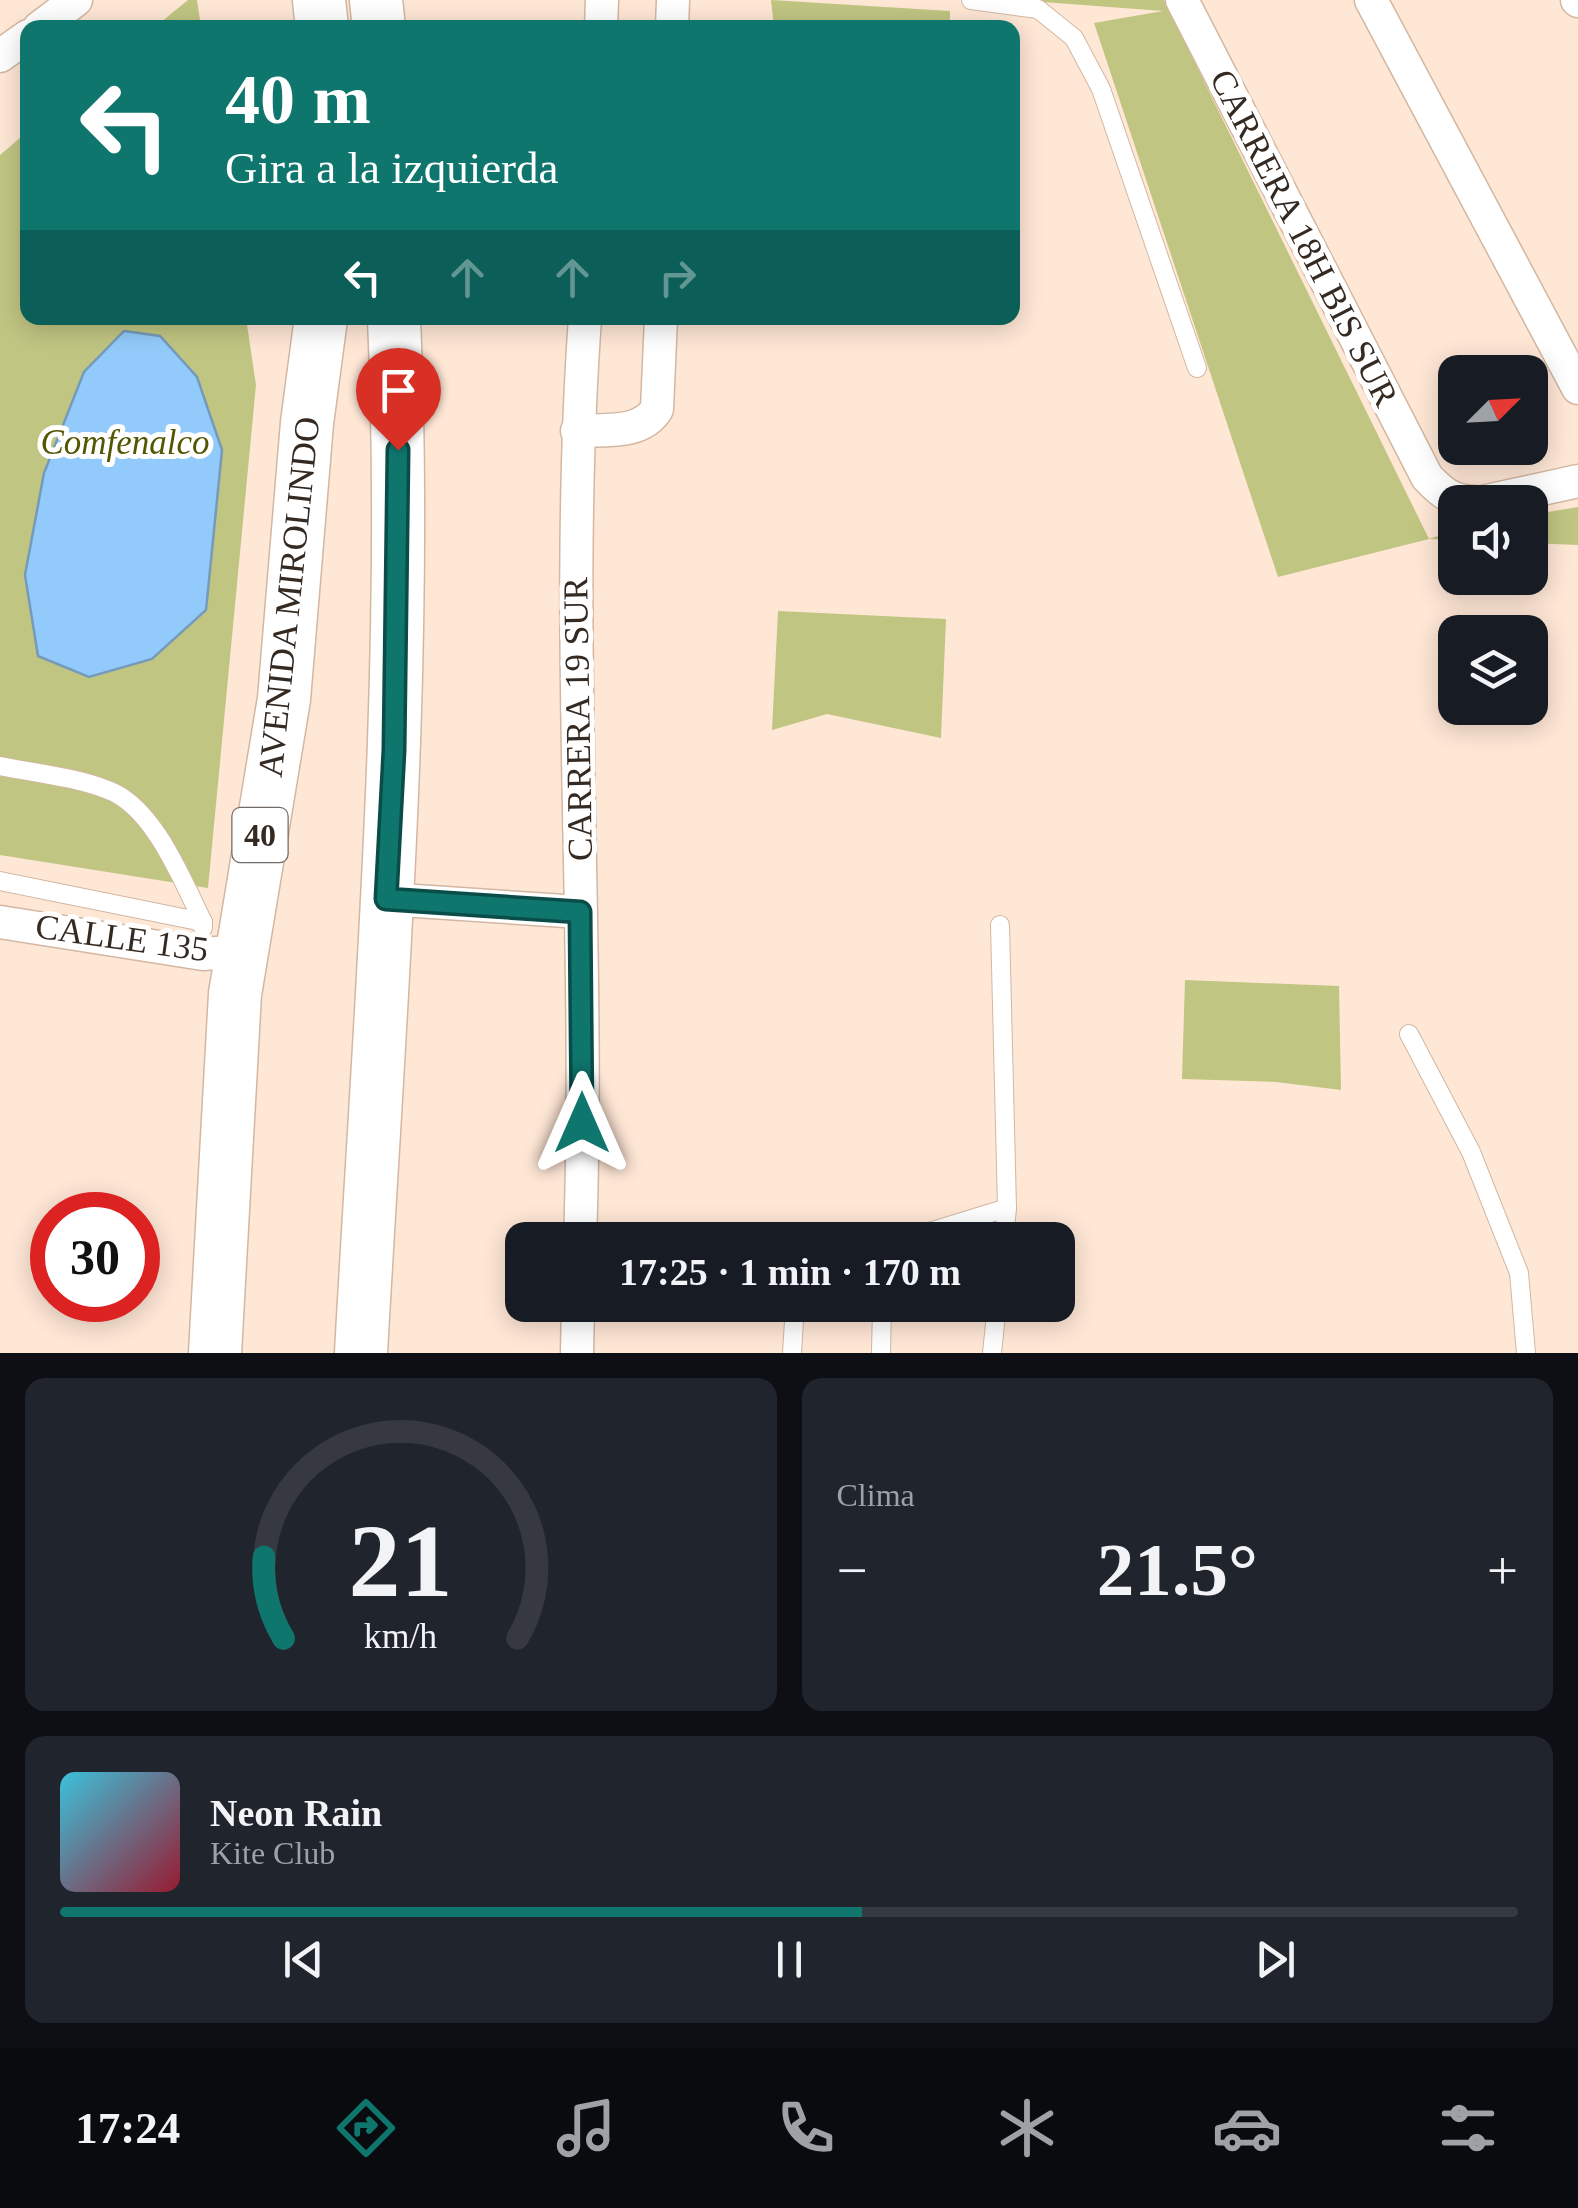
<!DOCTYPE html>
<html lang="es">
<head>
<meta charset="utf-8">
<style>
  body { margin:0; font-family:Georgia,serif; background:#20242c; color:#f1f3f6; height:100vh; display:flex; flex-direction:column; font-size:38px; white-space:nowrap }
  * { box-sizing:border-box; margin:0 }
  p { font-size:32px; color:#9ea1a6 }
  .icon { flex:none; width:55px; height:55px; fill:none; stroke:currentColor; stroke-width:2; stroke-linecap:round; stroke-linejoin:round }
  .map { position:relative; height:1353px; overflow:hidden }
  .drawer { display:flex; flex-direction:column; gap:25px; padding:25px; background:#0d0f14; flex:1 }
  .drawer>* { flex:none }
  .guide { position:absolute; left:20px; top:20px; width:1000px; height:305px; border-radius:20px; box-shadow:0 5px 25px #0003; background:#0f766e; color:#fff; overflow:hidden }
  .needle { width:65px; rotate:66deg }
  .fabs { position:absolute; left:1438px; top:355px; display:grid; gap:20px }
  .fabs a { display:grid; place-items:center; width:110px; height:110px; border-radius:20px; background:#171b24; box-shadow:0 5px 25px #0003; font-size:50px }
  .speed { position:absolute; left:30px; top:1192px; display:flex; gap:20px; font-size:50px; font-weight:700; text-align:center }
  .speed>* { display:grid; place-content:center; width:130px; height:130px; border-radius:50%; background:#171b24; box-shadow:0 5px 25px #0003; line-height:1 }
  .speed .limit { border:15px solid #d22; background:#fff; color:#111 }
  .pin { position:absolute; display:grid; place-items:center; width:85px; height:85px; color:#fff; margin:-102px -42px; border-radius:50% 50% 50% 0; rotate:-45deg; box-shadow:0 0 10px #0007 }
  .pin .icon { rotate:45deg }
  .me { position:absolute; width:110px; margin:-55px; rotate:0deg; stroke-linejoin:round; filter:drop-shadow(0 0 8px #0008) }
  .turn { display:flex; align-items:center; gap:35px; height:210px; padding:0 40px; font-size:45px }
  .turn .icon { width:130px; height:130px; stroke-width:2.5 }
  .turn b { display:block; font-size:70px; line-height:85px }
  .lanes { display:flex; align-items:center; height:95px; padding:0 40px; background:#0003; justify-content:center; gap:50px; direction:ltr }
  .lanes .off { opacity:.35 }
  .big { font-size:75px; font-weight:700; line-height:1.1 }
  .drawer .tile { flex:1; display:flex; flex-direction:column; justify-content:center; gap:15px; min-width:0; padding:0 35px; border-radius:20px; background:#20242c }
  .drawer .dial { align-items:center; gap:0 }
  .dial svg { height:260px; overflow:visible; fill:none; stroke:#363941; stroke-width:7; stroke-linecap:round; text-anchor:middle }
  .dial text { fill:#f1f3f6; stroke:none }
  .song { display:flex; align-items:center; gap:30px }
  .cover { width:120px; height:120px; border-radius:15px; background:linear-gradient(135deg,hsl(190 70% 55%),hsl(350 70% 35%)) }
  .played { height:10px; border-radius:5px; background:linear-gradient(90deg,#0f766e 55%,#363941 55%) }
  .keys { display:flex; justify-content:space-around; direction:ltr }
  .heat { display:flex; justify-content:space-between; align-items:center; font-size:55px; direction:ltr }
  .drawer .tiles { flex:1; display:grid; gap:25px; grid-template-columns:1fr 1fr }
  .tile:last-child { grid-column:span 2 }
  .trip { position:absolute; left:505px; top:1222px; width:570px; height:100px; border-radius:20px; background:#171b24; box-shadow:0 5px 25px #0003; font-weight:700; line-height:100px; text-align:center }
  .menu { display:flex; height:160px; justify-content:space-around; align-items:center; background:#090b0e; color:#9ea1a6 }
  .menu .icon { width:70px; height:70px }
  .menu .selected { color:#0f766e }
  .menu b { font-size:45px; color:#f1f3f6 }
  .map>svg:first-child { display:block }
  .green { fill:#c1c582 }
  .water { fill:#92cbfb; stroke:#769bba; stroke-width:2.5 }
  .lines { fill:none; stroke-linecap:round; stroke-linejoin:round }
  .service-casing { stroke:#d3b7a1; stroke-width:20 }
  .minor-casing { stroke:#d3b7a1; stroke-width:35 }
  .primary-casing { stroke:#d3b7a1; stroke-width:55 }
  .service { stroke:#fff; stroke-width:18 }
  .minor { stroke:#fff; stroke-width:32 }
  .primary { stroke:#fff; stroke-width:52 }
  .route-casing { stroke:#0a4d48; stroke-width:25 }
  .route { stroke:#0f766e; stroke-width:18 }
  .labels { text-anchor:middle; dominant-baseline:central; stroke-width:10; stroke-linejoin:round; paint-order:stroke }
  .shield { fill:#fff; stroke:#726a64; stroke-width:2.5 }
  .shield-label { font-size:32px; font-weight:bold; fill:#352a22 }
  .street-label { font-size:35px; fill:#352a22; stroke:#fff }
  .park-label { font-size:35px; font-style:italic; fill:#545601; stroke:#fff }
</style>
</head>
<body>
<div class="map">
<svg width="1578" height="1353" viewBox="0 0 1578 1353">
  <rect width="100%" height="100%" fill="#ffe7d6"/>
  <g class="green">
    <polygon points="188,0 197,0 201,27 155,27"/>
    <polygon points="771,0 950,11 950,27 774,27"/>
    <polygon points="1015,0 1164,0 1429,539 1455,530 1455,540 1429,539 1278,577 1094,23 1163,11"/>
    <polygon points="27,132 28,318 246,318 256,385 208,888 0,855 0,155"/>
    <polygon points="1578,507 1578,545 1530,543 1530,515"/>
    <polygon points="778,611 946,619 941,738 827,714 772,730"/>
    <polygon points="1185,980 1339,986 1341,1090 1276,1082 1182,1079"/>
  </g>
  <polygon class="water" points="124,331 160,336 197,377 222,450 206,610 152,659 89,677 38,656 25,575 44,473 84,372"/>
  <g class="lines">
    <defs>
      <g id="service">
        <polyline points="971,0 1038,9 1074,38 1101,89 1197,368"/>
        <path d="M0,766C35,773 75,777 108,790C154,807 182,880 203,922"/>
        <polyline points="0,881 203,922 203,928"/>
        <polyline points="1000,925 1007,1208"/>
        <polyline points="1409,1034 1471,1152 1519,1273 1526,1353"/>
        <polyline points="903,1240 1007,1208 1004,1240"/>
        <polyline points="792,1353 795,1305"/>
        <polyline points="881,1353 882,1305"/>
        <polyline points="992,1353 997,1305"/>
      </g>
      <g id="minor">
        <path d="M1182,0L1427,477C1442,493 1452,501 1474,502"/>
        <polyline points="1371,0 1578,388"/>
        <polyline points="1577,0 1578,1"/>
        <polyline points="39,28 76,0"/>
        <polyline points="601,28 602,0"/>
        <polyline points="672,28 673,0"/>
        <polyline points="0,56 28,36"/>
        <path d="M577,431C605,429 641,435 657,409L661,318"/>
        <polyline points="1482,502 1578,481"/>
        <polyline points="386,899 580,912"/>
        <polyline points="0,922 203,954 243,951"/>
        <path d="M580,1240C591,932 563,625 585,318"/>
        <polyline points="577,1353 578,1305"/>
      </g>
      <g id="primary">
        <polyline points="319,0 322,28"/>
        <polyline points="376,0 379,28"/>
        <polyline points="215,1353 235,994 284,699 307,423 321,318"/>
        <path d="M361,1353C380,1008 409,663 394,318"/>
      </g>
    </defs>
    <use href="#service" class="service-casing"/>
    <use href="#minor" class="minor-casing"/>
    <use href="#primary" class="primary-casing"/>
    <use href="#service" class="service"/>
    <use href="#minor" class="minor"/>
    <use href="#primary" class="primary"/>
  </g>
  <g class="lines">
    <defs>
      <polyline id="route" points="398,450 394,750 386,899 580,912 582,1123"/>
    </defs>
    <use href="#route" class="route-casing"/>
    <use href="#route" class="route"/>
  </g>
  <g class="labels">
    <rect class="shield" x="232.5" y="808" width="55" height="54" rx="8"/>
    <g class="shield-label">
      <text x="260" y="835">40</text>
    </g>
    <g class="street-label">
      <text transform="translate(1304 238) rotate(63)">CARRERA 18H BIS SUR</text>
      <text transform="translate(289 597) rotate(-84)">AVENIDA MIROLINDO</text>
      <text transform="translate(578 719) rotate(-91)">CARRERA 19 SUR</text>
      <text transform="translate(122 938) rotate(8)">CALLE 135</text>
    </g>
    <g class="park-label">
      <text x="125" y="442">Comfenalco</text>
    </g>
  </g>
</svg>
<div class="fabs">
<a><svg class="needle" viewBox="-14 -14 28 28"><path d="M0-13l5 13h-10z" fill="#e53935"/><path d="M0 13l5-13h-10z" fill="#9ea1a6"/></svg></a>
<a><svg class="icon" aria-label="sound" viewBox="0 0 24 24"><path d="M4 9h4l5-4v14l-5-4H4zM17 9q2 3 0 6"/></svg></a>
<a><svg class="icon" aria-label="layers" viewBox="0 0 24 24"><path d="M12 4l9 5-9 5-9-5zM3 14l9 5 9-5"/></svg></a>
</div>
<div class="speed"><div class="limit">30</div></div>
<div class="pin" style="left:398px;top:450px;background:#d93025"><svg class="icon" aria-label="arrive" viewBox="0 0 24 24"><path d="M6 21V4h12l-3 4 3 4H6"/></svg></div>
<svg class="me" style="left:582px;top:1123px" viewBox="-20 -20 40 40"><path d="M0-17L14 15 0 8-14 15z" fill="#0f766e" stroke="#fff" stroke-width="4"/></svg>
<div class="trip">17:25 · 1 min · 170 m</div>
<div class="guide">
<div class="turn"><svg class="icon" aria-label="left" viewBox="0 0 24 24"><path d="M17 20v-9H6M10 6l-5 5 5 5"/></svg><div><b>40 m</b>Gira a la izquierda</div></div>
<div class="lanes"><svg class="icon" aria-label="left" viewBox="0 0 24 24"><path d="M17 20v-9H6M10 6l-5 5 5 5"/></svg><svg class="icon off" aria-label="ahead" viewBox="0 0 24 24"><path d="M12 20V5M6 11l6-6 6 6"/></svg><svg class="icon off" aria-label="ahead" viewBox="0 0 24 24"><path d="M12 20V5M6 11l6-6 6 6"/></svg><svg class="icon off" aria-label="right" viewBox="0 0 24 24"><path d="M7 20v-9h11M14 6l5 5-5 5"/></svg></div>
</div>
</div>
<section class="drawer">
<div class="tiles">
<div class="tile dial"><svg viewBox="0 0 100 80">
<path d="M14 69A42 42 0 1 1 86 69"/>
<path d="M14 69A42 42 0 0 1 8 44" stroke="#0f766e"/>
<text x="50" y="56" font-size="32" font-weight="700">21</text>
<text x="50" y="72" font-size="11">km/h</text>
</svg></div>
<div class="tile"><p>Clima</p>
<div class="heat"><a>−</a><b class="big">21.5°</b><a>+</a></div>
</div>
<div class="tile">
<div class="song"><i class="cover"></i><div><b>Neon Rain</b><p>Kite Club</p></div></div>
<div class="played"></div>
<div class="keys"><svg class="icon" aria-label="previous" viewBox="0 0 24 24"><path d="M18 5L8 12l10 7zM5 5v14"/></svg><svg class="icon" aria-label="pause" viewBox="0 0 24 24"><path d="M8 5v14M16 5v14"/></svg><svg class="icon" aria-label="next" viewBox="0 0 24 24"><path d="M6 5l10 7-10 7zM19 5v14"/></svg></div>
</div>
</div>
</section>
<nav class="menu">
<b>17:24</b>
<svg class="icon selected" aria-label="directions" viewBox="0 0 24 24"><path d="M12 3l9 9-9 9-9-9zM9 14v-3h6M13 9l2 2-2 2"/></svg>
<svg class="icon" aria-label="music" viewBox="0 0 24 24"><path d="M9 18V5l10-2v13"/><circle cx="6" cy="18" r="3"/><circle cx="16" cy="16" r="3"/></svg>
<svg class="icon" aria-label="phone" viewBox="0 0 24 24"><path d="M5 4h4l2 5-3 2q2 4 5 5l2-3 5 2v4C11 20 4 13 5 4z"/></svg>
<svg class="icon" aria-label="climate" viewBox="0 0 24 24"><path d="M12 3v18M4 7l16 10M4 17L20 7"/></svg>
<svg class="icon" aria-label="car" viewBox="0 0 24 24"><path d="M5 17H2v-5l4-1 3-4h7l3 4 3 1v5h-3M9 17h6M6 11h13"/><circle cx="7" cy="17" r="2"/><circle cx="17" cy="17" r="2"/></svg>
<svg class="icon" aria-label="filters" viewBox="0 0 24 24"><path d="M4 7h16M4 17h16"/><circle cx="9" cy="7" r="2"/><circle cx="15" cy="17" r="2"/></svg>
</nav>
</body>
</html>
